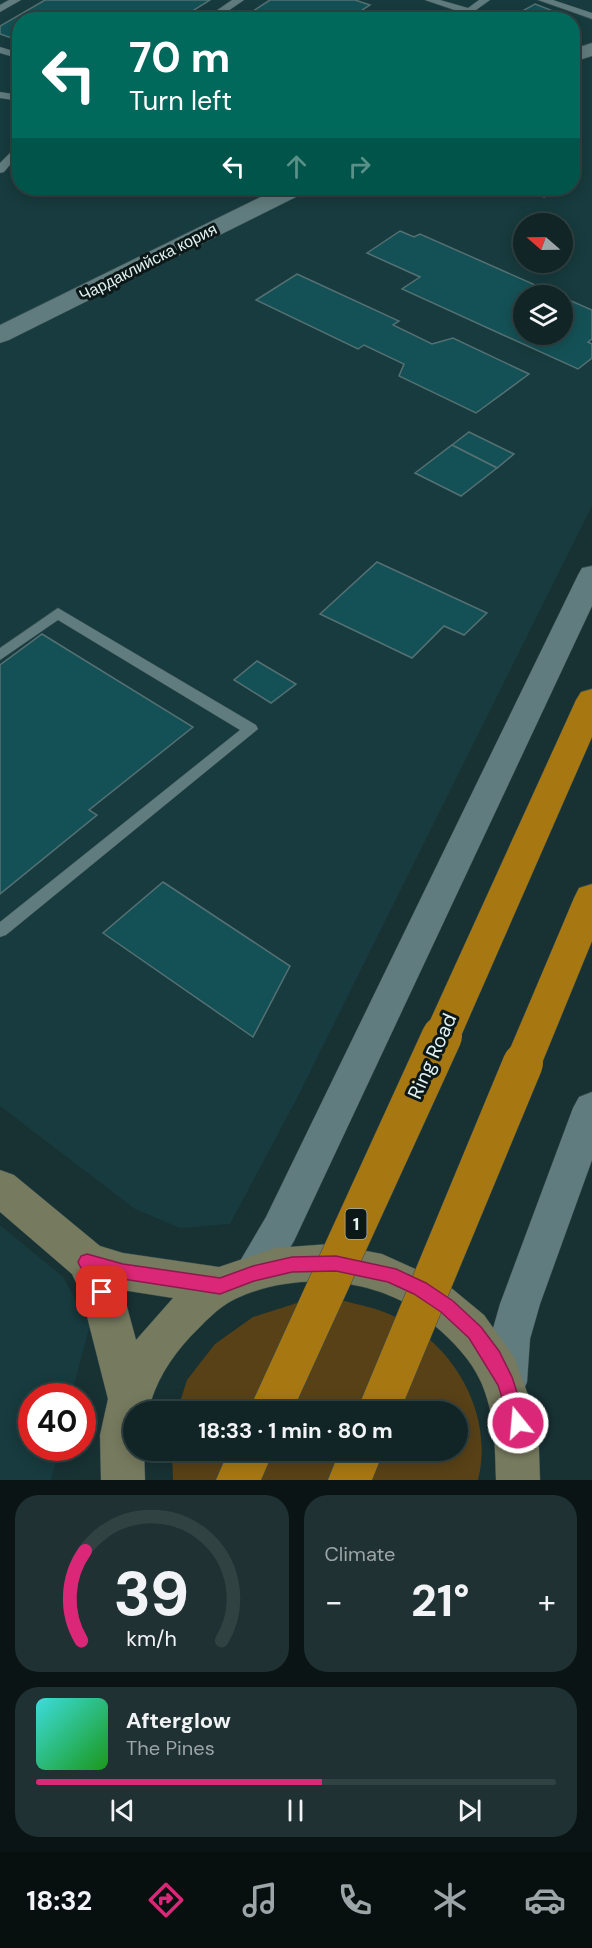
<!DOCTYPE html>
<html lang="en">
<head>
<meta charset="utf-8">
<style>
  body { margin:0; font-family:"DM Sans",sans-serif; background:#1f3132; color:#f1f3f6; height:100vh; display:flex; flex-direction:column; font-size:22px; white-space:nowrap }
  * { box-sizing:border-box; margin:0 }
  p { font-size:20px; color:#9ca5a7 }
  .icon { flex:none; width:33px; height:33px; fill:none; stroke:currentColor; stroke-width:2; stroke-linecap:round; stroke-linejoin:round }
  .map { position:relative; height:1480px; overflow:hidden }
  .sheet { display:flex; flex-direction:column; gap:15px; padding:15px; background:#0a1415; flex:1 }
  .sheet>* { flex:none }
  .top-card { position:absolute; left:12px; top:12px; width:568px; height:183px; border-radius:24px; box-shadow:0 3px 15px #0003,0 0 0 2px #314243; background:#00695c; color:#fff; overflow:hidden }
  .needle { width:39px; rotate:290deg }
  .buttons { position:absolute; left:513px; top:213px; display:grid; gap:12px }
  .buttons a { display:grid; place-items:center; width:60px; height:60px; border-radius:50%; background:#122526; box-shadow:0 3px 15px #0003,0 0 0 2px #314243; font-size:30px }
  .speed { position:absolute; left:18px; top:1383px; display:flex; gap:12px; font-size:30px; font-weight:700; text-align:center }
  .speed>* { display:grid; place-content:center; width:78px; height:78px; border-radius:50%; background:#122526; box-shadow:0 3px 15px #0003,0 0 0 2px #314243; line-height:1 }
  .speed .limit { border:9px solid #d22; background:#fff; color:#111 }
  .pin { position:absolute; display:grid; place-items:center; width:51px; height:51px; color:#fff; margin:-26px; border-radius:12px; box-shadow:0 3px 9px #0006 }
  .me { position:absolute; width:66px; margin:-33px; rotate:343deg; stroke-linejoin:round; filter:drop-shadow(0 0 4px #0008) }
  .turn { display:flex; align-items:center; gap:21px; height:126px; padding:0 18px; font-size:27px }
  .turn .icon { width:78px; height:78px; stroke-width:2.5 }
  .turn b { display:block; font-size:42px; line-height:51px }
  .lanes { display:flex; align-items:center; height:57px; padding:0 18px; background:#0003; justify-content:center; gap:30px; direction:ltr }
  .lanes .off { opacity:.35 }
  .big { font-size:45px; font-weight:700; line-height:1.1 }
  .sheet .card { flex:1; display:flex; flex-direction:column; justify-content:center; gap:9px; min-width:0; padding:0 21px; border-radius:24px; background:#1f3132 }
  .sheet .dial { align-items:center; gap:0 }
  .dial svg { height:156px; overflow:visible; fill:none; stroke:#314243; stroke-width:7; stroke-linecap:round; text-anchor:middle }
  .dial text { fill:#f1f3f6; stroke:none }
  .song { display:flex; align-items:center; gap:18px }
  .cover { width:72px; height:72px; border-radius:9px; background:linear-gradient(135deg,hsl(180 70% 55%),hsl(120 70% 35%)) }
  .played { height:6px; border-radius:3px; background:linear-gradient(90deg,#db2777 55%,#314243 55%) }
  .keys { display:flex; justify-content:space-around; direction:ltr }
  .heat { display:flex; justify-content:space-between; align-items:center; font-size:33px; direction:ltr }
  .sheet .tiles { flex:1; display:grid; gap:15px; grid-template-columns:1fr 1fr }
  .card:last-child { grid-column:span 2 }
  .trip { position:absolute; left:123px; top:1401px; width:345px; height:60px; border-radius:30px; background:#122526; box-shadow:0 3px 15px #0003,0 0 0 2px #314243; font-weight:700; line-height:60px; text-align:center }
  .tab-bar { display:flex; height:96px; justify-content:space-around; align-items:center; background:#070f0f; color:#9ca5a7 }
  .tab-bar .icon { width:42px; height:42px }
  .tab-bar .selected { color:#db2777 }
  .tab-bar b { font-size:27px; color:#f1f3f6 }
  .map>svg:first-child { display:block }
  .built { fill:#173b3e; fill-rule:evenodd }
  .green { fill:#584117 }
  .building { fill:#145156; stroke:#557072; stroke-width:1.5 }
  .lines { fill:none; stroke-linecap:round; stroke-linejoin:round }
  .lane-casing { stroke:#374d4f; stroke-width:1 }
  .street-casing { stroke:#374d4f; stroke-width:1 }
  .secondary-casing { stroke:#374d4f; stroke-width:1 }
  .highway-casing { stroke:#374d4f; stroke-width:1 }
  .lane { fill:#617c7e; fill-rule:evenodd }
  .street { fill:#617c7e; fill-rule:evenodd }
  .secondary { fill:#767a5e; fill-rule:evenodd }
  .highway { fill:#a77712; fill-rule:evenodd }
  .highway-bridge-casing { stroke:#374d4f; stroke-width:41; stroke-linecap:butt }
  .highway-bridge { stroke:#a77712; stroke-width:40 }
  .route { fill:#db2777; stroke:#8e194d; stroke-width:1.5 }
  .labels { text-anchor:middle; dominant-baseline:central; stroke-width:6; stroke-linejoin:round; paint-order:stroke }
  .far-street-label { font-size:16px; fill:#e2f1f2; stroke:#0c1718 }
  .shield { fill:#0c1718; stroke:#a2b0b1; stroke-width:1.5 }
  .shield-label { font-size:18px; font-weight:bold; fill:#e2f1f2 }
  .street-label { font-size:20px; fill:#e2f1f2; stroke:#0c1718 }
</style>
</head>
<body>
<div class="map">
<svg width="592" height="1480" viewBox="0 0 592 1480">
  <rect width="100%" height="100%" fill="#183133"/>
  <g class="built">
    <path d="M0,0H592V506L295,1102L230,1224L180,1228L135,1209L0,1106ZM20,20H573V188H20ZM524,224H562V262H524ZM524,296H562V334H524Z"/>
    <polygon points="0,1225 63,1277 90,1325 71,1396 32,1396 32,1448 59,1448 51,1480 0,1480"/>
  </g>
  <path class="green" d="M345,1301C359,1305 376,1308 389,1314C452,1340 495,1413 478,1480H173L172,1451L458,1450V1412L177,1411L187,1380L215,1344L253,1317L297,1303Z"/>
  <g class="building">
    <polygon points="45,0 210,0 178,20 20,20 20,41 0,34 0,26"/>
    <polygon points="270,0 355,0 370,5 347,20 239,20"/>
    <polygon points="535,4 576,20 506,20"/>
    <polygon points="184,188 243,188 238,196"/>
    <polygon points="528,188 563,188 544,197"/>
    <polygon points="400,231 414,237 420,234 560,296 524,296 524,334 562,334 562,297 592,310 592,339 588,342 592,344 592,358 578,369 402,289 420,277 367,253"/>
    <polygon points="297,274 399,321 393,325 432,344 453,338 529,374 476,413 399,376 404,364 364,345 358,349 256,300"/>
    <polygon points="469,432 514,454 497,468 452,445"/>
    <polygon points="452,445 497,468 461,496 415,473"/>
    <polygon points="377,562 487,613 464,635 444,626 412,658 320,614"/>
    <polygon points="42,634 193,727 89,810 97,815 0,894 0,665"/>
    <polygon points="257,661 296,684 271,703 234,680"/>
    <polygon points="163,882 290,966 253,1037 103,933"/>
  </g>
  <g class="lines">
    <defs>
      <g id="lane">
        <polygon points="9,0 21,0 0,12 0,5"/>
        <polygon points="232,0 244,0 215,20 203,20"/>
        <polygon points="425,0 440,0 468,8 479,0 490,0 469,15"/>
        <polygon points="538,0 553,0 592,13 592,19"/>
        <polygon points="0,47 20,53 20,59 0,53"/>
        <polygon points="0,92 20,95 20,101 0,98"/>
        <polygon points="20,143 20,153 4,172 0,173 0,163"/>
        <polygon points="58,608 256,725 258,729 6,935 0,937 0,922 240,730 58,620 0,660 0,648"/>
      </g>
      <g id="street">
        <polygon points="592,43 592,56 573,62 573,49"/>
        <polygon points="279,188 307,188 304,193 9,340 0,343 0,325"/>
        <polygon points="592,566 592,606 294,1241 267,1286 253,1291 239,1286 233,1273 266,1217 578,575 582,568"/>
        <polygon points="592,1092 592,1160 540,1304 530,1339 527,1382 521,1396 506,1401 491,1396 485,1382 490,1339 500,1304 573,1108 579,1097"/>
      </g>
      <path id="secondary" d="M0,1170L14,1175L100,1246L123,1253L219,1267L275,1248L330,1244L382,1254L444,1282L484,1315L514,1357L538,1422L540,1480H496C495,1446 495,1414 481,1382C471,1360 453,1341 435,1326C429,1320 422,1313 414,1308C363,1276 290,1273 235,1299C218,1307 203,1324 190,1337C170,1359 155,1382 148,1412H134V1450H144L145,1480H101L100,1435L108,1399L81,1293L72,1274L0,1212ZM122,1290L173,1298L136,1340L123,1292Z"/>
      <g id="highway">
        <polygon points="592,689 592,737 461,1036 455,1047 442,1051 429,1047 423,1036 576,700 581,692"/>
        <polygon points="592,884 592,941 542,1063 537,1074 523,1079 509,1074 504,1063 574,898 579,888"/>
        <polygon points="229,1450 274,1450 261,1480 216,1480"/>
        <polygon points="340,1450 384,1450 372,1480 328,1480"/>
      </g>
    </defs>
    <use href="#lane" class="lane-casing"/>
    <use href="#street" class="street-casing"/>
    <use href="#secondary" class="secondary-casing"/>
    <use href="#highway" class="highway-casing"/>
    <use href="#lane" class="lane"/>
    <use href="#street" class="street"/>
    <use href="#secondary" class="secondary"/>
    <use href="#highway" class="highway"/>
    <defs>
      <g id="highway-bridge">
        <polyline points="270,1412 442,1036"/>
        <polyline points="378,1412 523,1063"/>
      </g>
    </defs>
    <use href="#highway-bridge" class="highway-bridge-casing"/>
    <use href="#highway-bridge" class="highway-bridge"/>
  </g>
  <polygon class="route" points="87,1254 123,1264 220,1278 253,1266 292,1257 336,1256 396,1269 426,1283 453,1301 481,1327 499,1351 512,1377 527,1423 525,1429 518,1432 512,1429 498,1385 469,1338 441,1312 414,1294 388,1282 336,1271 292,1272 254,1281 220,1294 123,1279 101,1273 111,1292 108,1298 102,1300 96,1298 78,1262 81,1256"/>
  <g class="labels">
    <g class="far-street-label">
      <text transform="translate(148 262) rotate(-27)">Чардаклийска кория</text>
    </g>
    <rect class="shield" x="345.5" y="1209" width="21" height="30" rx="4.5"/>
    <g class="shield-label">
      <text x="356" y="1224">1</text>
    </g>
    <g class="street-label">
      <text transform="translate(432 1056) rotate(-66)">Ring Road</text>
    </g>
  </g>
</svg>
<div class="buttons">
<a><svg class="needle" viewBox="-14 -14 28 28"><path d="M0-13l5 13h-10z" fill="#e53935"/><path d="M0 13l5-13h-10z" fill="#9ca5a7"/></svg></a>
<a><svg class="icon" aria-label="layers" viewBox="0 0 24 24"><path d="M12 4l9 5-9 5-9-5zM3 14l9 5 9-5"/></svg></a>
</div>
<div class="speed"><div class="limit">40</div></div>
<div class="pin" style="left:102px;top:1292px;background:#d93025"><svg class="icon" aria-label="arrive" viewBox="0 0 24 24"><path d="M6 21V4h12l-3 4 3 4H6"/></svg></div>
<svg class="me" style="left:518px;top:1423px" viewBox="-20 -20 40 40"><circle r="17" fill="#db2777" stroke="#fff" stroke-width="3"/><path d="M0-11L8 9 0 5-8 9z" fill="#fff"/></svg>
<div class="trip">18:33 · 1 min · 80 m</div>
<div class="top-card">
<div class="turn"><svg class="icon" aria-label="left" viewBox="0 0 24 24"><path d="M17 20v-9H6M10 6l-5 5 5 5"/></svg><div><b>70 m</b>Turn left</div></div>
<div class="lanes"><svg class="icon" aria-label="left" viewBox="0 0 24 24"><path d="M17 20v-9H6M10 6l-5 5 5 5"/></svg><svg class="icon off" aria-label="ahead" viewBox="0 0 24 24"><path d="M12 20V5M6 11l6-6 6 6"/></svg><svg class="icon off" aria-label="right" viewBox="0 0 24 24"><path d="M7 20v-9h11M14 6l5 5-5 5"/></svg></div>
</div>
</div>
<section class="sheet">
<div class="tiles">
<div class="card dial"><svg viewBox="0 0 100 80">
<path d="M14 69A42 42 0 1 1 86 69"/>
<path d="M14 69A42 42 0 0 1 16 23" stroke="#db2777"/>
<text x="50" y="56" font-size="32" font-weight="700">39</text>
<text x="50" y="72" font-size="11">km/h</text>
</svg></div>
<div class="card"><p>Climate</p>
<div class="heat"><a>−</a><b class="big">21°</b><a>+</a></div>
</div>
<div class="card">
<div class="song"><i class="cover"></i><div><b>Afterglow</b><p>The Pines</p></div></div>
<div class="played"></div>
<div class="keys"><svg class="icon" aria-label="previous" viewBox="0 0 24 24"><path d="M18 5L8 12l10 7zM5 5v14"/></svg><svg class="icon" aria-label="pause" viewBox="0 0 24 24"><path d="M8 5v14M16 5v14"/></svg><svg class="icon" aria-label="next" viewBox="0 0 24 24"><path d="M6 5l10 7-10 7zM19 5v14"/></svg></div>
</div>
</div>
</section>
<nav class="tab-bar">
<b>18:32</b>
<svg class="icon selected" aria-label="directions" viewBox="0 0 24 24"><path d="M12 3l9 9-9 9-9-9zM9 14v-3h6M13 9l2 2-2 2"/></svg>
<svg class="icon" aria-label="music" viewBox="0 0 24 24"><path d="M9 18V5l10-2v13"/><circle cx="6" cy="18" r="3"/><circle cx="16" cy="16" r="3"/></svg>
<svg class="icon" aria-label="phone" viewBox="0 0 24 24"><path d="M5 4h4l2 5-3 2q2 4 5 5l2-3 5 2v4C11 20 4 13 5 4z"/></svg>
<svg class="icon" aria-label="climate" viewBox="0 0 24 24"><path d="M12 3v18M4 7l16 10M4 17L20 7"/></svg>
<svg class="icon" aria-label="car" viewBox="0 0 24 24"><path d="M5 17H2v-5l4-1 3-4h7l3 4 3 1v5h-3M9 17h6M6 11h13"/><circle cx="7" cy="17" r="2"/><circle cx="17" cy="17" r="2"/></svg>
</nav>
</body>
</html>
